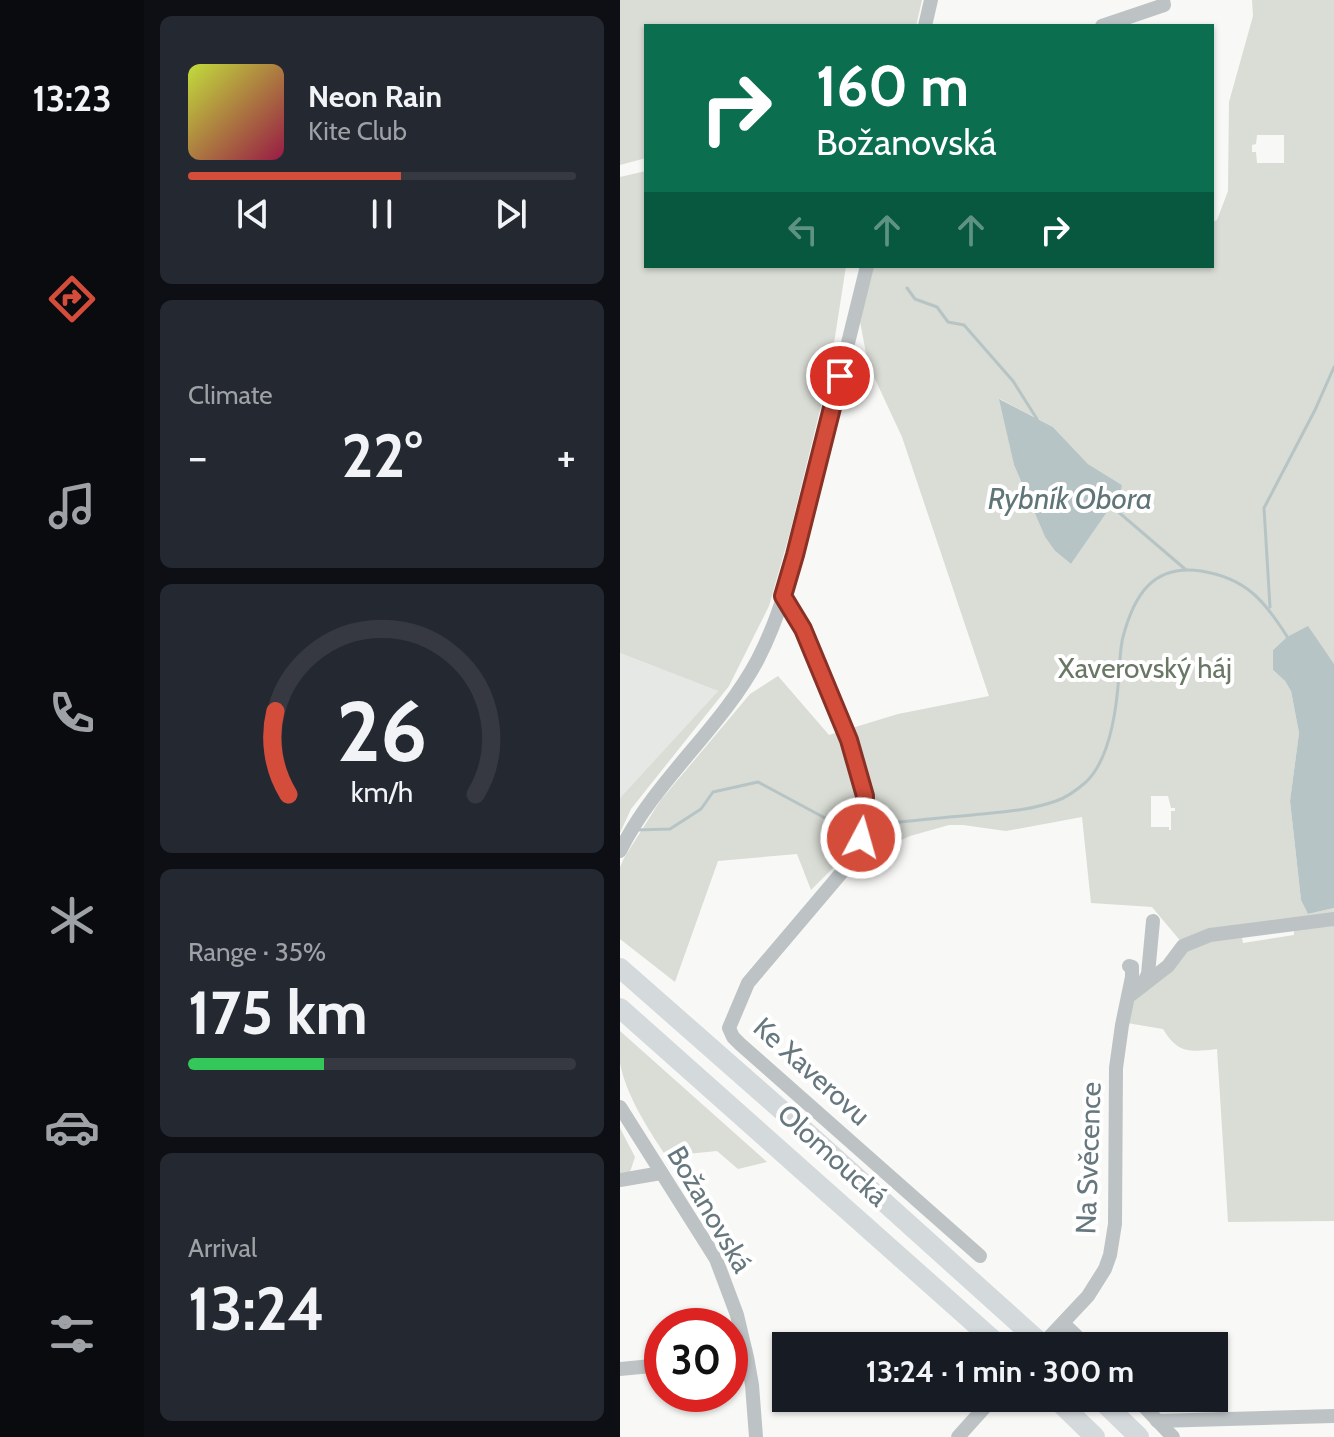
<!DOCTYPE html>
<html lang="en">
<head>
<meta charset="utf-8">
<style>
  body { margin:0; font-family:Cabin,sans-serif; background:#242831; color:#f1f3f6; height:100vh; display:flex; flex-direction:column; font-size:30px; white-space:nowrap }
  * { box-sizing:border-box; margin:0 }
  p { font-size:26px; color:#9ea1a6 }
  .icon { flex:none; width:44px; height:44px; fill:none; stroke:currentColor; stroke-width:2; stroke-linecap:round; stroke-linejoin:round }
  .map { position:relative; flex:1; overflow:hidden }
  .details { display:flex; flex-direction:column; gap:16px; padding:16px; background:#0d0f14; width:476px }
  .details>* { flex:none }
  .top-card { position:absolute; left:24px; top:24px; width:570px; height:244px; border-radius:0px; box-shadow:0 2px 6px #0004; background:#0b6e4f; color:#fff; overflow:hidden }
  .speed { position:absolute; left:24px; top:1308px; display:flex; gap:16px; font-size:40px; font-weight:700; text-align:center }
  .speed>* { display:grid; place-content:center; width:104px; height:104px; border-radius:50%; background:#171b24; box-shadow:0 2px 6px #0004; line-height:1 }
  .speed .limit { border:12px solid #d22; background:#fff; color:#111 }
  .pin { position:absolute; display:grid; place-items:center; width:68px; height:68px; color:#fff; margin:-34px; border:4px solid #fff; border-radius:50%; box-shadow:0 2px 8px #0007 }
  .me { position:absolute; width:88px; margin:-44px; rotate:6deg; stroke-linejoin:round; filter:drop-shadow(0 0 6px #0008) }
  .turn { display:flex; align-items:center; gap:28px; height:168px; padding:0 40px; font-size:36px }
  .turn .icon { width:104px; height:104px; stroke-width:2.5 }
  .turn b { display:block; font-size:56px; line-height:68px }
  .lanes { display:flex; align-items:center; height:76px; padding:0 40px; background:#0003; justify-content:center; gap:40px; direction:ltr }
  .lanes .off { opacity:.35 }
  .big { font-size:60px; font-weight:800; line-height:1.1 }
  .details .tile { flex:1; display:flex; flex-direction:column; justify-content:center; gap:12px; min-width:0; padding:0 28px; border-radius:12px; background:#242831 }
  .details .dial { align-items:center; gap:0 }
  .dial svg { height:208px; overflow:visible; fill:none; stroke:#363941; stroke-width:7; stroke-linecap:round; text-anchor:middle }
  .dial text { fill:#f1f3f6; stroke:none }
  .song { display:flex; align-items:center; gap:24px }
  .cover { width:96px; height:96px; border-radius:12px; background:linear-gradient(135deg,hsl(70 70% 55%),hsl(340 70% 35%)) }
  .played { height:8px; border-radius:4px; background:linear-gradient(90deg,#d44c3a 55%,#363941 55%) }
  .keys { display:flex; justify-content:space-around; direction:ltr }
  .heat { display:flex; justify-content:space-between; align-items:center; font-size:44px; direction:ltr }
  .charge { height:12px; border-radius:6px; background:linear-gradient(90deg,#34c759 35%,#363941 0) }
  .trip { position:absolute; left:152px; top:1332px; width:456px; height:80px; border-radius:0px; background:#171b24; box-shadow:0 2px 6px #0004; font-weight:800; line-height:80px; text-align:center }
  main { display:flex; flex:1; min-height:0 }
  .tabs { display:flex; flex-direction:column; width:144px; justify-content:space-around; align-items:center; background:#090b0e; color:#9ea1a6 }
  .tabs .icon { width:56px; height:56px }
  .tabs .on { color:#d44c3a }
  .tabs b { font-size:36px; color:#f1f3f6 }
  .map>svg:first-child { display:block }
  .built { fill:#e6e8e6 }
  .green { fill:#d9ddd5; fill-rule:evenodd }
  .water { fill:#b7c4c6 }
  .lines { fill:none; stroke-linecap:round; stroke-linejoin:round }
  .stream { stroke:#b7c4c6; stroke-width:3 }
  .minor { stroke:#bdc3c5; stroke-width:14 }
  .highway { stroke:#d4d9db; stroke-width:20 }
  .route-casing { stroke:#8a3126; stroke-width:20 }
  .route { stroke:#d44c3a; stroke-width:14 }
  .labels { text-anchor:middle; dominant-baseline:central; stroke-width:8; stroke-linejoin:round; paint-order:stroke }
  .park-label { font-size:28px; fill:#697764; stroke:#fff }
  .street-label { font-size:28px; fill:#66777e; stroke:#fff }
  .water-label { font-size:30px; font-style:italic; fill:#607578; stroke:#fff }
</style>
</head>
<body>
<main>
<nav class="tabs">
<b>13:23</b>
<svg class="icon on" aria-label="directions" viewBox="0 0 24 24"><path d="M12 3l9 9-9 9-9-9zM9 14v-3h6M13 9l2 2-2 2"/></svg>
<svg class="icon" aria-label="music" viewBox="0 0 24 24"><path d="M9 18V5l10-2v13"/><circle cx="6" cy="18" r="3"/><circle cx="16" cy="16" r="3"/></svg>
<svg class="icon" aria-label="phone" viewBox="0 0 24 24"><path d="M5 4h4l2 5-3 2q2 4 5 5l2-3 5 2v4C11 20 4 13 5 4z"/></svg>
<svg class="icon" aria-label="climate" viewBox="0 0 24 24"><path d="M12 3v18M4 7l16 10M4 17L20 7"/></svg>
<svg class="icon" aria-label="car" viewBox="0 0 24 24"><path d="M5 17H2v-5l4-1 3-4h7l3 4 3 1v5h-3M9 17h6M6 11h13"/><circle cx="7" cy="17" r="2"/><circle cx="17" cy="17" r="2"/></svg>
<svg class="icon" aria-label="filters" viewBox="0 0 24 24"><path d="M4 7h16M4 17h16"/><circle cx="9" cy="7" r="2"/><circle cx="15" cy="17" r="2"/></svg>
</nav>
<section class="details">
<div class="tile">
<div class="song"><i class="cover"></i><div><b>Neon Rain</b><p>Kite Club</p></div></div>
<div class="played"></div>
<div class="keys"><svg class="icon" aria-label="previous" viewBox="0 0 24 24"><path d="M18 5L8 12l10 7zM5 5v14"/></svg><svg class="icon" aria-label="pause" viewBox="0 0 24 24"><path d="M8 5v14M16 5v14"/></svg><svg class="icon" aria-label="next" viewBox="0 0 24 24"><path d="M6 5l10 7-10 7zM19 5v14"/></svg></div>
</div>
<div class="tile"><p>Climate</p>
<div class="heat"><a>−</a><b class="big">22°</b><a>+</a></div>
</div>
<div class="tile dial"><svg viewBox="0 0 100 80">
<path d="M14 69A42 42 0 1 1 86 69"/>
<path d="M14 69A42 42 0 0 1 9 37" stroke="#d44c3a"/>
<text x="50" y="56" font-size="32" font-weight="700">26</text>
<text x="50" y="72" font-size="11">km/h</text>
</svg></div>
<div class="tile"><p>Range · 35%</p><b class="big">175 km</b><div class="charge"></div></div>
<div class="tile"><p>Arrival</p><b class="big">13:24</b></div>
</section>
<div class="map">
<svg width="714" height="1437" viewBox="0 0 714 1437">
  <rect width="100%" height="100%" fill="#f8f8f6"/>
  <polygon class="built" points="0,653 98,691 0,798"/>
  <g class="green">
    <polygon points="0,0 302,0 296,26 26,26 26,158 0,165"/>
    <path d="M632,0H714V664L667,637L653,650V670L665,681L671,691L679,733L670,801L681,900L688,914L714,908V1221L608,1222L597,1049C570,1052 558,1054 543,1029L507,1023L514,1000L568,950L532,907L471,903L462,817L386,831L343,825H329L290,836L229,864L221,860L191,890L177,854L98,861L55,982L0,939V867L4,858L40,801L130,694L158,676L209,735L278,714L369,696L282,437L248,364L239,316L252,266H592V222L597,220L608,191L609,102L633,16ZM637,135H664V163H637L636,152H632V145L636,144ZM380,399L433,427L468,464L502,485L501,492L451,564L435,551L425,537L394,465ZM531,796H548L551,808H555V811H551V830H549V827H531ZM674,925V935L623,943L621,932Z"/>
    <polygon points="26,171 26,266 226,266 210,369 170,532 149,606 109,686 11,809 0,833 0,798 98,691 0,653 0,177"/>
    <path d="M0,1031L147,1162L118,1169L97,1151L46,1156C28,1129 6,1095 0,1063C0,1053 0,1042 0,1031Z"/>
    <polygon points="0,1128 15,1157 10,1172 0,1173"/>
  </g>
  <g class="water">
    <polygon points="379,399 433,427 468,464 502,485 501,492 451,564 435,551 425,537 394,465"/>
    <polygon points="688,626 714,664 714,908 688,914 681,900 670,801 679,733 671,691 665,681 653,670 653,650 667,637"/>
  </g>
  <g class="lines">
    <g class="stream">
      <polyline points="287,288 295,299 317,307 328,322 344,325 393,381 417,419"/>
      <polyline points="489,504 565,569"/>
      <polyline points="650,607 644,508 695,410 714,367"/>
      <path d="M249,825C283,822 317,818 352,815C380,812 408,811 436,801C445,798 458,789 466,782C491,758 497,706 499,673C500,662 500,648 503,637C514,595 533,564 581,571C626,578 645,601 668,638"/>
      <polyline points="16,830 50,829 81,809 93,792 138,782 218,825 237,826"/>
    </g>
    <g class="minor">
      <polyline points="305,26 311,0"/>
      <polyline points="482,26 544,5 543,0"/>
      <polyline points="163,596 183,629 229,740 245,796 243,829 234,858 128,983 109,1028 113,1037 120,1044 360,1256"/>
      <path d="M0,851C35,780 101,729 138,659C166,605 178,543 193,485C211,412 229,339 247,266"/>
      <polyline points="522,986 528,974 533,921"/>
      <polyline points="508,997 548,966 563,946 590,935 714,919"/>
      <polyline points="0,1107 96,1259 117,1315 127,1357 132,1385 136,1437"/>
      <polyline points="0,1180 41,1173"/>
      <polyline points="443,1323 467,1346"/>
      <polyline points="421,1346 468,1296 485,1269 490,1255 495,1224 496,1068 502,1025 512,977 512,967 509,966"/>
      <polyline points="0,1369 42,1365"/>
      <polyline points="516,1398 553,1437"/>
      <polyline points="537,1421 714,1416"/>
      <polyline points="338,1437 373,1398"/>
    </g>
    <g class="highway">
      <polyline points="0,968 182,1128 424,1346"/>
      <polyline points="0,1008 380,1346"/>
      <polyline points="435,1398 475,1437"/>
      <polyline points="479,1398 519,1437"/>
    </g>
  </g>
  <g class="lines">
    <defs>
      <polyline id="route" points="220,376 175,555 163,596 183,629 229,740 245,796 244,821 241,838"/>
    </defs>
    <use href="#route" class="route-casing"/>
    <use href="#route" class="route"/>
  </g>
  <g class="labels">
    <g class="park-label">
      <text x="525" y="668">Xaverovský háj</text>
    </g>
    <g class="street-label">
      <text transform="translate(192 1071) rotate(42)">Ke Xaverovu</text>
      <text transform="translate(213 1155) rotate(42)">Olomoucká</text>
      <text transform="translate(468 1158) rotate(-88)">Na Svěcence</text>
      <text transform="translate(90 1209) rotate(60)">Božanovská</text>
    </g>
    <g class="water-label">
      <text x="450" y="498">Rybník Obora</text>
    </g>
  </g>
</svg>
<div class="speed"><div class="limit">30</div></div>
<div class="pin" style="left:220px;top:376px;background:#d93025"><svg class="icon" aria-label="arrive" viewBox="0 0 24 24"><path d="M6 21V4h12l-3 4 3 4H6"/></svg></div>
<svg class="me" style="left:241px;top:838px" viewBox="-20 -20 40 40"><circle r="17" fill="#d44c3a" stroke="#fff" stroke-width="3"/><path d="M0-11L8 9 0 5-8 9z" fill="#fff"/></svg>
<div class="trip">13:24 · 1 min · 300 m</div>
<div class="top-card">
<div class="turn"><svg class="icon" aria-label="right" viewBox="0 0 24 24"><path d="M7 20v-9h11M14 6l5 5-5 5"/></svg><div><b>160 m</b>Božanovská</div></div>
<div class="lanes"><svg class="icon off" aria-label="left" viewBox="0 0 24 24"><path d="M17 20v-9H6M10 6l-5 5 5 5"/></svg><svg class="icon off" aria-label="ahead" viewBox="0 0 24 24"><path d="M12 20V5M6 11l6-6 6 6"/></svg><svg class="icon off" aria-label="ahead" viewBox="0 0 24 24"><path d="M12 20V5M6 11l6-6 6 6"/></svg><svg class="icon" aria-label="right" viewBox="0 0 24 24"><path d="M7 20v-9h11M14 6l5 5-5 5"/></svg></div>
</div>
</div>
</main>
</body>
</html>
